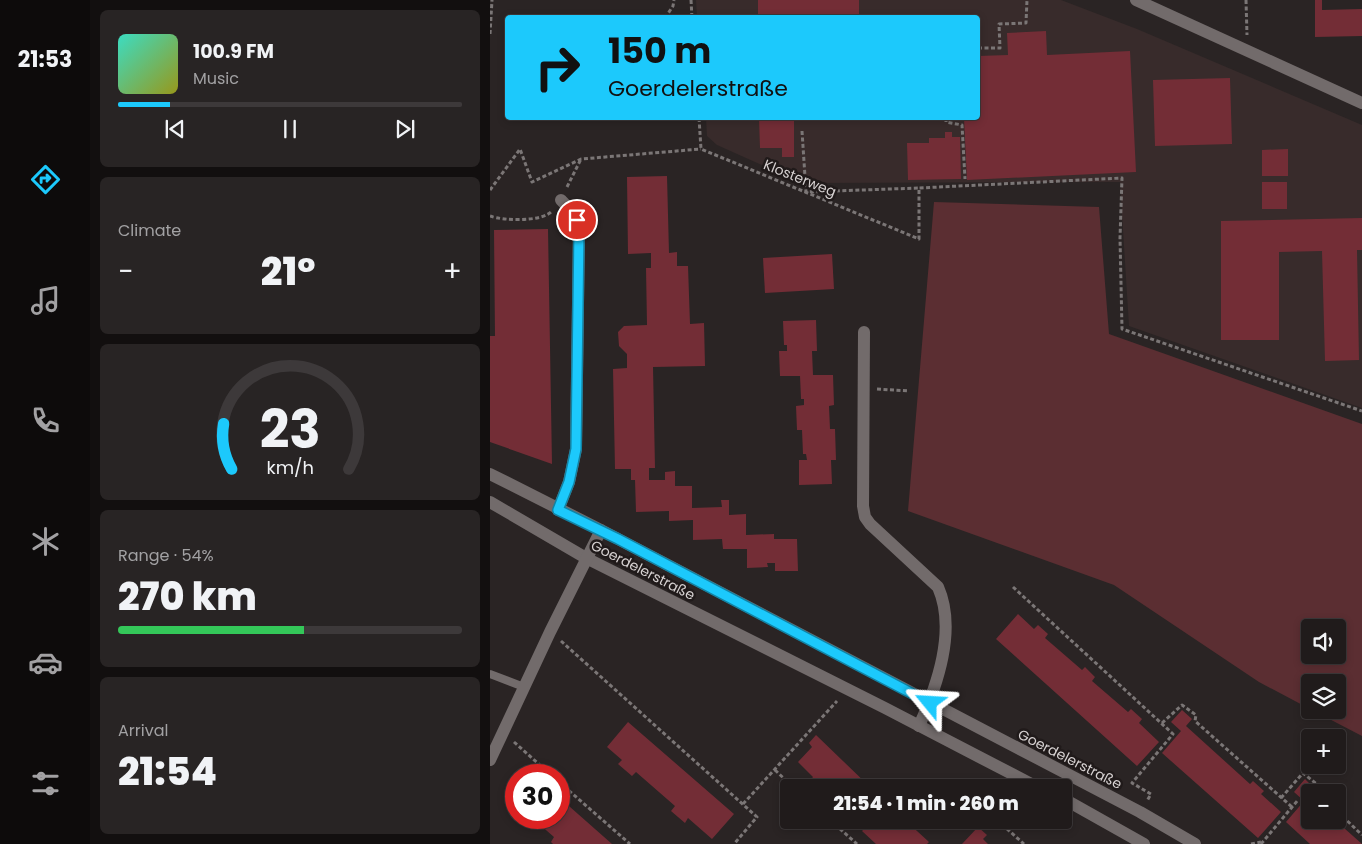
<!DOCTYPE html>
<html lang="en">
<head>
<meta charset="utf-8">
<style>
  body { margin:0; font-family:Poppins,sans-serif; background:#282424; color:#f1f3f6; height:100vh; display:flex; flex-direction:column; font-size:19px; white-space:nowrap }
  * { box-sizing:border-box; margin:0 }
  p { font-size:16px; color:#a2a1a3 }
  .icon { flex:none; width:28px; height:28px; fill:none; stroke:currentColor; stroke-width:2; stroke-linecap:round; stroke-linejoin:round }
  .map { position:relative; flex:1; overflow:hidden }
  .side { display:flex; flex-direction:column; gap:10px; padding:10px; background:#120f0f; width:400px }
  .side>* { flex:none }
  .guide { position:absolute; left:15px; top:15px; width:475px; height:105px; border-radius:5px; box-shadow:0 2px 8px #0003,0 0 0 1px #3d393a; background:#1cc9fc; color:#111; overflow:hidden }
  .buttons { position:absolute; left:811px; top:619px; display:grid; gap:10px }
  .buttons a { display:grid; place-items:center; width:45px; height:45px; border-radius:5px; background:#201b1b; box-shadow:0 2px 8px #0003,0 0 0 1px #3d393a; font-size:25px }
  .speed { position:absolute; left:15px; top:764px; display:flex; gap:10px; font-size:25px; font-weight:700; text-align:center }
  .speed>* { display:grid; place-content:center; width:65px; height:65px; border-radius:50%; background:#201b1b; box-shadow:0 2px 8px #0003,0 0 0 1px #3d393a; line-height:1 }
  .speed .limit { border:8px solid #d22; background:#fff; color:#111 }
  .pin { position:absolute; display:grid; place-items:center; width:42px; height:42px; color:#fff; margin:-21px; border:2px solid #fff; border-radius:50%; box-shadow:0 1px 5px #0007 }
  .me { position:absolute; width:55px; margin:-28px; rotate:297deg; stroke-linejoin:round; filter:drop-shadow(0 0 4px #0008) }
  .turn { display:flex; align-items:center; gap:18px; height:105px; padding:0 20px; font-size:22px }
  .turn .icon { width:65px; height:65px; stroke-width:2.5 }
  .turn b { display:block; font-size:35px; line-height:42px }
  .big { font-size:38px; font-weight:800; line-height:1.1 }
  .side .tile { flex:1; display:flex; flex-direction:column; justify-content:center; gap:8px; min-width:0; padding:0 18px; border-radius:8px; background:#282424 }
  .side .dial { align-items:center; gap:0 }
  .dial svg { height:130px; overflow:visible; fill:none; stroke:#3d393a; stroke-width:7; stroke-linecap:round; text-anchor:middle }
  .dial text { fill:#f1f3f6; stroke:none }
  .song { display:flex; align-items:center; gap:15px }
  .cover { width:60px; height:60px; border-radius:8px; background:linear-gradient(135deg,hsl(170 70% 55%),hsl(60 70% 35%)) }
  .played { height:5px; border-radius:2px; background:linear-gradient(90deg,#1cc9fc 15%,#3d393a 15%) }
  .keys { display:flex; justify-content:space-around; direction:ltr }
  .heat { display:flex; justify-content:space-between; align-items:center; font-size:28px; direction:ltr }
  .charge { height:8px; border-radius:4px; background:linear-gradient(90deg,#34c759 54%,#3d393a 0) }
  .trip { position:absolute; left:290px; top:779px; width:292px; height:50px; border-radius:5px; background:#201b1b; box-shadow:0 2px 8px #0003,0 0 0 1px #3d393a; font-weight:800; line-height:50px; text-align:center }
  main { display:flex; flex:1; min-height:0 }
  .menu { display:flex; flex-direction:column; width:90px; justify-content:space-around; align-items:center; background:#0d0b0b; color:#a2a1a3 }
  .menu .icon { width:35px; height:35px }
  .menu .active { color:#1cc9fc }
  .menu b { font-size:22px; color:#f1f3f6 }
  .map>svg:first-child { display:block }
  .built { fill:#382b2b }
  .green { fill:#5b2e32; fill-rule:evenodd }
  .building { fill:#732d36 }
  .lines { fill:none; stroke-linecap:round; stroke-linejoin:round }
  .path { stroke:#7b7676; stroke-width:3; stroke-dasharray:4 2.5; stroke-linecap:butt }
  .service { stroke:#726b6b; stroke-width:8 }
  .minor { stroke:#726b6b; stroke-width:12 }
  .route-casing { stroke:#1283a4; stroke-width:12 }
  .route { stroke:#1cc9fc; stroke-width:9 }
  .labels { text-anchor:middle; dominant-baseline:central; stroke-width:5; stroke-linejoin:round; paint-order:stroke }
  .street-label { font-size:14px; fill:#d7d2d2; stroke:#201a1a }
</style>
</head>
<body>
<main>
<nav class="menu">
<b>21:53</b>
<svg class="icon active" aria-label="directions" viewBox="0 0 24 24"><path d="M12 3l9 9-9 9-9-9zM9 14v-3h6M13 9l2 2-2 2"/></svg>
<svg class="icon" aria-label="music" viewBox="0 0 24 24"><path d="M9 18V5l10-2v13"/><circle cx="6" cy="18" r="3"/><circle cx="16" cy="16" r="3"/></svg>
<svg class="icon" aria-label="phone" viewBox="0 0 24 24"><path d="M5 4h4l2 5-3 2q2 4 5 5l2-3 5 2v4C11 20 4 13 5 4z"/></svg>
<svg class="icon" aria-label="climate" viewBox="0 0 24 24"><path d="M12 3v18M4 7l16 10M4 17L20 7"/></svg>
<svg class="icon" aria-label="car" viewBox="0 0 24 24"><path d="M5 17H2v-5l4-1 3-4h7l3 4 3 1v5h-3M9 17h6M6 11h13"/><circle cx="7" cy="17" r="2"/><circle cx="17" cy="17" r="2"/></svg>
<svg class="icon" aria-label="filters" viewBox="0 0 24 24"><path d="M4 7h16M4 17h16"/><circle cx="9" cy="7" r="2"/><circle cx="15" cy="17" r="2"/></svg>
</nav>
<section class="side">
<div class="tile">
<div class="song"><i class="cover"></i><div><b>100.9 FM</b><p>Music</p></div></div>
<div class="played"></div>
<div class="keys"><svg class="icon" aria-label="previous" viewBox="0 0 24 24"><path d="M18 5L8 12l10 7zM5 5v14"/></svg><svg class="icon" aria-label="pause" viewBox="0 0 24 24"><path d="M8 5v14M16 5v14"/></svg><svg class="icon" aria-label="next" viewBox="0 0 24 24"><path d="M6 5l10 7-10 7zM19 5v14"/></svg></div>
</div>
<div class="tile"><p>Climate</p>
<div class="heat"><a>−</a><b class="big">21°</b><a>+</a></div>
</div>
<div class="tile dial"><svg viewBox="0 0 100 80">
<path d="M14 69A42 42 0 1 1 86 69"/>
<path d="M14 69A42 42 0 0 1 9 41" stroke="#1cc9fc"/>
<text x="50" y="56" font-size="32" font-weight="700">23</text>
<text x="50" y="72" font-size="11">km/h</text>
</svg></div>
<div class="tile"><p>Range · 54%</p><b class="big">270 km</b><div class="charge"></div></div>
<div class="tile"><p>Arrival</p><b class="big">21:54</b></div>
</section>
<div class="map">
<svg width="872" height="844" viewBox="0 0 872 844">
  <rect width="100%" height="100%" fill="#2a2424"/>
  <polygon class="built" points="206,0 571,0 647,29 872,125 872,408 639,326 630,182 312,183 227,145 217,136 216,118 488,118 488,18 207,17"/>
  <path class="green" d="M444,202L609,207L619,334L872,424V736L822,710H848V682H820V709L769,682L624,585L418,511ZM820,628H848V655H820Z"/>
  <g class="building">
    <rect x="268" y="0" width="101" height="18"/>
    <polygon points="825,0 832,0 832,10 872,9 872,36 825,37"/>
    <polygon points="124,15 124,18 91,18 91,16"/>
    <polygon points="556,31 557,55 640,51 646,172 477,180 474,118 488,118 488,56 518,55 517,33"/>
    <polygon points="740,78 742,144 665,146 663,80"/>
    <polygon points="269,118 304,118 304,157 292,157 292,148 270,148"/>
    <polygon points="455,132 462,132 462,137 470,137 471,179 418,180 417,143 439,143 439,138 455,138"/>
    <polygon points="798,149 798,176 772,176 772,150"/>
    <polygon points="177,176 179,253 187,252 187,266 198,266 200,324 214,323 215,366 163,367 165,468 159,468 159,480 175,480 175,472 185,471 185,486 202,486 202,508 232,507 231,500 239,500 239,515 256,514 256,535 284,534 284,539 307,539 308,571 285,571 285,563 277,563 278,567 257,568 257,549 233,549 232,539 203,540 203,520 179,521 179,511 146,512 145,480 141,480 141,469 125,469 123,369 137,368 137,354 129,346 128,332 134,326 157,325 156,268 161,268 161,253 138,254 137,177"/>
    <rect x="772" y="182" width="25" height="27"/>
    <polygon points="872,218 872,250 867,250 869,360 835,361 832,251 789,252 789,340 731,340 731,221"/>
    <polygon points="58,229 62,464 0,442 0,336 5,336 4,230"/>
    <polygon points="342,254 344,289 275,293 273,258"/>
    <polygon points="326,320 327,351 322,351 323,375 343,375 344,405 339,406 340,429 345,429 346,460 341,460 342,484 309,485 309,460 317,460 316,454 313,454 312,430 307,430 306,406 314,405 314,399 311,399 310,376 290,376 289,351 297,351 297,345 294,345 293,321"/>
    <polygon points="528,614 544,629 548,625 558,634 555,638 592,670 595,667 605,677 602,681 638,712 641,709 652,719 649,723 669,742 647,766 506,639"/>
    <polygon points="692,710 702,719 696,726 760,784 763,781 774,791 771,794 791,812 768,838 672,753 691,731 681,722"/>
    <polygon points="138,722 244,814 222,839 198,818 195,823 181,811 185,806 146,772 142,776 128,764 132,760 117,747"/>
    <polygon points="326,735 381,788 324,788 319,782 323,777 308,762 322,747 319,743"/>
    <polygon points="815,779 825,789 820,792 819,796 820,820 845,820 872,844 820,844 796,822 814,801 804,792"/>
    <polygon points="71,799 122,844 63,844 61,842 64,837 49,824 55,818 69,818 69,802"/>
    <polygon points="368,820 415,820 439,842 437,844 386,844 372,831 376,827"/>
    <polygon points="488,827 497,835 493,839 498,844 472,844"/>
  </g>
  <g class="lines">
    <g class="path">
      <polyline points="201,0 202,18"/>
      <polyline points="756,0 757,35"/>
      <polyline points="175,18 183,6 184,0"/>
      <polyline points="0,34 2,0"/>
      <polyline points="488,48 510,48 509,24 536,23 537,0"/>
      <polyline points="209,118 211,149 429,239 429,188 632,178 630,238 632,329 872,411"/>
      <polyline points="456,118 456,122 472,125 475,179"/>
      <polyline points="312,131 316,192 429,188"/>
      <polyline points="77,187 91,159"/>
      <polyline points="0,190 30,149 42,182 91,159 211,149"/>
      <path d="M0,216C13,221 53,222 62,211"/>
      <polyline points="387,389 419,391"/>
      <polyline points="523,587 683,734 642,783 661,794 657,801"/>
      <polyline points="71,641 267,817 244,844"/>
      <polyline points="672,723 692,705 706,715 705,721 802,807"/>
      <polyline points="24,742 61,775"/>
      <polyline points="285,770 304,788"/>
      <polyline points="69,782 140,844"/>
      <polyline points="791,798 813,773 829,786 829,792"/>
      <polyline points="253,804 347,701"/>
      <polyline points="848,812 872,835"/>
      <polyline points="340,820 367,844"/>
      <polyline points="507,820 534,844"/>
      <polyline points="761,844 771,842"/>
      <polyline points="771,844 808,800"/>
    </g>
    <polyline class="service" points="0,674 34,687"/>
    <g class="minor">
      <polyline points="646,0 872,103"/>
      <path d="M374,332L373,506L375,517L380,524L448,587C467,630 447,686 429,726"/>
      <polyline points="0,474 111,530 650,812 705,844"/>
      <polyline points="0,502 96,558 395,708 549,788"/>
      <path d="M68,510L79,482L86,449L89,231C86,218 81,210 71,200"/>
      <polyline points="0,760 60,632 111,530"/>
      <polyline points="574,799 654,844"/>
    </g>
  </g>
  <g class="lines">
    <defs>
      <polyline id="route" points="87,220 89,231 86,449 79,482 68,510 128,539 440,703"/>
    </defs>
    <use href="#route" class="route-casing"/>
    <use href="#route" class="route"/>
  </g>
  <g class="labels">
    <g class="street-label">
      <text transform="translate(310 178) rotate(22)">Klosterweg</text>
      <text transform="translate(153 570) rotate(27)">Goerdelerstraße</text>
      <text transform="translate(580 759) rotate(27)">Goerdelerstraße</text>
    </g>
  </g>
</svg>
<div class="buttons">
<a><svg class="icon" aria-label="sound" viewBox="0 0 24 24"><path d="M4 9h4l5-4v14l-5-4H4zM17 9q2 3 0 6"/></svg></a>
<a><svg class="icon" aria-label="layers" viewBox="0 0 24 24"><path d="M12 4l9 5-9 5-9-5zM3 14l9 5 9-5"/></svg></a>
<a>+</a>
<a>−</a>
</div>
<div class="speed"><div class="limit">30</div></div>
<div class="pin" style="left:87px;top:220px;background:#d93025"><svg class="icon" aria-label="arrive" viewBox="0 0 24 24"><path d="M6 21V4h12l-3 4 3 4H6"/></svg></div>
<svg class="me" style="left:440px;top:703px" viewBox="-20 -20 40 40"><path d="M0-17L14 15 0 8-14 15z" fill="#1cc9fc" stroke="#fff" stroke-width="4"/></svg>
<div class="trip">21:54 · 1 min · 260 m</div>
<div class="guide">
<div class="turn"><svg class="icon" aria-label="right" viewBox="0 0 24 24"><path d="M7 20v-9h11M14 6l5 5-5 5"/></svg><div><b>150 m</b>Goerdelerstraße</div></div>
</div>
</div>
</main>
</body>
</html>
